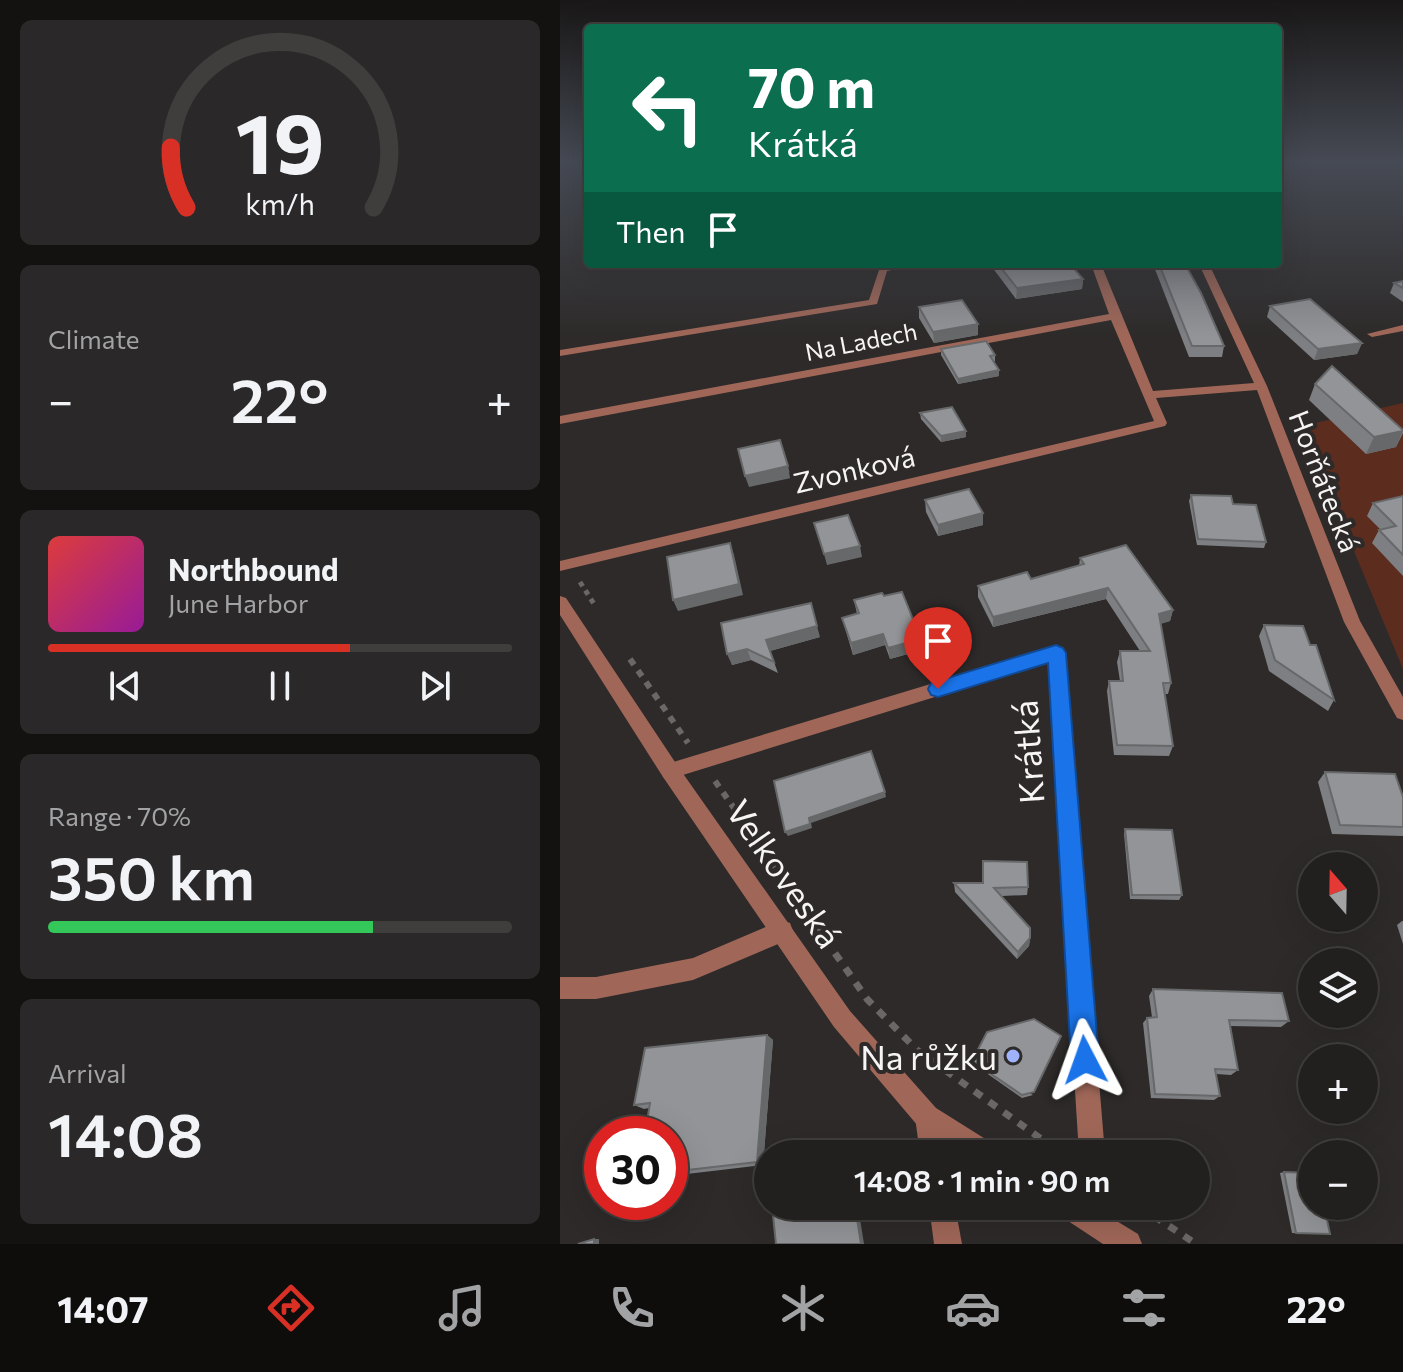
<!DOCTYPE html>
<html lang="en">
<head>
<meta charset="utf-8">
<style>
  body { margin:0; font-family:Commissioner,sans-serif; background:#2a2828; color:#f1f3f6; height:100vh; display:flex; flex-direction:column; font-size:30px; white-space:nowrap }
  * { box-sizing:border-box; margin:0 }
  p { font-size:26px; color:#a2a3a4 }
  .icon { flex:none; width:44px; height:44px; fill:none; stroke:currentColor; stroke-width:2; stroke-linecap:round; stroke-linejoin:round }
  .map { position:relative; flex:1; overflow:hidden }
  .details { display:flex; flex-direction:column; gap:20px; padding:20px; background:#131211; width:560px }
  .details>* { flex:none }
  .top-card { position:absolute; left:24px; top:24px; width:698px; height:244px; border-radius:8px; box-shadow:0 8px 32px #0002,0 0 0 2px #3f3e3d; background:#0b6e4f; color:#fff; overflow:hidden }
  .needle { width:52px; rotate:340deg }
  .tools { position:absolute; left:738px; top:852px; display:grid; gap:16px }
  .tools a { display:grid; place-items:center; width:80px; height:80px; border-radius:50%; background:#22201f; box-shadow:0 8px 32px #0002,0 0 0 2px #3f3e3d; font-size:40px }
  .speed { position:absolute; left:24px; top:1116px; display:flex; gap:16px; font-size:40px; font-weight:700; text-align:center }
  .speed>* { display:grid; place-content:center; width:104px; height:104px; border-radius:50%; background:#22201f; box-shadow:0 8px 32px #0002,0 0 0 2px #3f3e3d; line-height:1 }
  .speed .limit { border:12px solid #d22; background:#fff; color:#111 }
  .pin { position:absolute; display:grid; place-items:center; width:68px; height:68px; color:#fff; margin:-82px -34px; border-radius:50% 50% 50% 0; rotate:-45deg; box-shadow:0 0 8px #0007 }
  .pin .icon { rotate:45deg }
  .me { position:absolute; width:88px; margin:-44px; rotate:356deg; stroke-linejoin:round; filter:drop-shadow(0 0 6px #0008) }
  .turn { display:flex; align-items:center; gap:28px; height:168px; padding:0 32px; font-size:36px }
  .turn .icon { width:104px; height:104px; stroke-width:2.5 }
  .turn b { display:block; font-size:56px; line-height:68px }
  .then { display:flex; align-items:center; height:76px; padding:0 32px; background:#0003; gap:16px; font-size:30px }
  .big { font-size:60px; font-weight:600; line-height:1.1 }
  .details .widget { flex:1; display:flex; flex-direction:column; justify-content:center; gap:12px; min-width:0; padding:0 28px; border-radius:12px; background:#2a2828 }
  .details .dial { align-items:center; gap:0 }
  .dial svg { height:208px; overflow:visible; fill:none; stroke:#3f3e3d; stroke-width:7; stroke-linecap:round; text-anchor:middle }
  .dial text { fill:#f1f3f6; stroke:none }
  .song { display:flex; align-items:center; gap:24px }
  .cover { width:96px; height:96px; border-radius:12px; background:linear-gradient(135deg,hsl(0 70% 55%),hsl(300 70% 35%)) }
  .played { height:8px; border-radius:4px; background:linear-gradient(90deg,#d93025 65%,#3f3e3d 65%) }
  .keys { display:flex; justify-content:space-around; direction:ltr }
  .heat { display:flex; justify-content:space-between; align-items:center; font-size:44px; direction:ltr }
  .charge { height:12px; border-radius:6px; background:linear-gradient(90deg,#34c759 70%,#3f3e3d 0) }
  .trip { position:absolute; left:194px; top:1140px; width:456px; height:80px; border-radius:40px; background:#22201f; box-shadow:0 8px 32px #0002,0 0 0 2px #3f3e3d; font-weight:600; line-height:80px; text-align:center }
  .dock { display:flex; height:128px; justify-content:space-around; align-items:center; background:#0e0d0c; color:#a2a3a4 }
  .dock .icon { width:56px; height:56px }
  .dock .on { color:#d93025 }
  .dock b { font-size:36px; color:#f1f3f6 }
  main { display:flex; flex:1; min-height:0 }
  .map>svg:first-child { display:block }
  .green { fill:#5c2c1f }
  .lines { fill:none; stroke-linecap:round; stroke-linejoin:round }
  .path-far2 { stroke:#6a6766; stroke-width:5; stroke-dasharray:5 5; stroke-linecap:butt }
  .path-far1 { stroke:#6a6766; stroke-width:6; stroke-dasharray:7 7; stroke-linecap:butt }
  .path { stroke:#6a6766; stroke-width:7; stroke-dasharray:9 9; stroke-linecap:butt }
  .minor { fill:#a06758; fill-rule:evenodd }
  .tertiary { fill:#a06758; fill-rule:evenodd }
  .wall { fill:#7e7f82 }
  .shaded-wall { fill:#67686a }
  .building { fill:#939497; stroke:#67686a; stroke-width:2 }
  .route { fill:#1a73e8; stroke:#114b97; stroke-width:2 }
  .poi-dot { fill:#9fb3fd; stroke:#2d2a29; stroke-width:3 }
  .labels { text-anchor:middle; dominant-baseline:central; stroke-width:8; stroke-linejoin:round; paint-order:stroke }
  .far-street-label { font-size:24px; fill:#f6f4f4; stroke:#2d2a29 }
  .street-label { font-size:28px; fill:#f6f4f4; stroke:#2d2a29 }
  .near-street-label { font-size:34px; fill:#f6f4f4; stroke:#2d2a29 }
  .near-poi-label { font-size:34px; fill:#f6f4f4; stroke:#2d2a29; text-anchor:end }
</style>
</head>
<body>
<main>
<section class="details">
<div class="widget dial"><svg viewBox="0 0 100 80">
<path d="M14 69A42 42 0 1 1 86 69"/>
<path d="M14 69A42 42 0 0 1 8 46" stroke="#d93025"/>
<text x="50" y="56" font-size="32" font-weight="700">19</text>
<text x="50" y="72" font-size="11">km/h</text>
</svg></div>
<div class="widget"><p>Climate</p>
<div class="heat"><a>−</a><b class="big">22°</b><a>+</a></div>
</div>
<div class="widget">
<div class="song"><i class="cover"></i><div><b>Northbound</b><p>June Harbor</p></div></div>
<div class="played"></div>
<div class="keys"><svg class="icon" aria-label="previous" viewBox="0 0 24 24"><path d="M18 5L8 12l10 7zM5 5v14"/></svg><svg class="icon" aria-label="pause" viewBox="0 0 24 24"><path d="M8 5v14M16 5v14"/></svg><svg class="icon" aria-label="next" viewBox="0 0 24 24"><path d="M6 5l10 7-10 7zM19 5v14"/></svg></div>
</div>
<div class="widget"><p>Range · 70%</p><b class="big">350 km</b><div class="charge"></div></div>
<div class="widget"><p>Arrival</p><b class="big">14:08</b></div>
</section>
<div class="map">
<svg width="843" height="1244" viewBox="0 0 843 1244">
  <rect width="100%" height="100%" fill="#2d2a29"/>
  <polygon class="green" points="843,403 843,669 742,426"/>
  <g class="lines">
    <polyline class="path-far2" points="20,582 34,604"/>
    <g class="path-far1">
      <polyline points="70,659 128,743"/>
      <polyline points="155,781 246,911"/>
    </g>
    <g class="path">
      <polyline points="244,909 307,999 357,1050 502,1154"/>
      <polyline points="579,1206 636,1244"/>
    </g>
    <g class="minor">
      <polygon points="336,264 359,264 327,271 317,304 0,356 0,350 309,300 320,267"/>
      <polygon points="531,264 541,264 593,391 694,383 639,264 649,264 707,386 800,621 843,697 843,720 837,718 784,622 697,390 596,398 607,423 605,426 0,571 0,561 594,421 551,320 0,424 0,416 549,314"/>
      <polygon points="843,325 843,331 812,337 807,334"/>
      <polygon points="496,646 502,648 504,653 545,1154 519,1154 488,662 110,779 103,777 101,771 103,765 110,763"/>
      <polygon points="222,920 230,923 233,931 230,939 133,980 36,999 0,999 0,977 36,977 133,958"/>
      <polygon points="367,1105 376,1108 386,1154 360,1154 355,1117 358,1108"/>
      <polygon points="369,1206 395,1206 402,1244 374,1244"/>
    </g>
    <g class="tertiary">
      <polygon points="0,596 6,598 117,765 290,1011 376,1108 435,1145 439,1154 403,1154 358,1126 274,1027 103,777 0,615"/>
      <polygon points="495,1206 532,1206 578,1234 582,1244 543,1244 499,1215"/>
    </g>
  </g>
  <g class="wall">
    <polygon points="432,264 510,264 523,279 522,289 456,299 432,267"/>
    <polygon points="593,264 625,264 664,346 662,357 629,357"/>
    <polygon points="843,281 843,302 830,293 834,283"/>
    <polygon points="710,306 802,343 797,354 754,360 707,317"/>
    <polygon points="359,307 418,335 374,343 359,318"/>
    <polygon points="381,349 435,355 435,361 433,361 439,376 398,384 381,355"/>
    <polygon points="755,384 843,430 843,433 836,447 806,454 749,400"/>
    <polygon points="360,413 406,431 406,437 381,442 361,419"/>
    <polygon points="631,495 673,504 706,542 704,548 637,545 629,501"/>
    <polygon points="843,496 843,576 812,543 819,530 821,530 807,516 813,503"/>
    <polygon points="365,500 423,525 378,536 366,512"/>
    <polygon points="520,558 613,610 610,621 600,624 611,683 608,694 604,694 613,746 609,756 554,755 547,691 549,681 560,681 557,662 560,651 580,651 546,599 433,627 418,597 418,586 471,579 519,566"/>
    <polygon points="324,596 361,639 362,650 330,659 325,645 293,655 282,618 297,614 294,600"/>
    <polygon points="161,623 260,637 210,651 218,673 191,660 172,665"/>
    <polygon points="704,625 750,645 774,700 768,711 709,671 699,636"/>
    <polygon points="765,772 843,797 843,836 772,834 758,782"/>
    <polygon points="565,829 622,895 619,900 570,899 564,834"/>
    <polygon points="394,883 468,887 467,895 442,896 470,938 469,946 457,959 395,892"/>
    <polygon points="842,921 843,921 843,944 837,925"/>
    <polygon points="593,989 729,1021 721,1027 670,1026 678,1070 671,1075 656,1074 660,1096 654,1100 591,1098 583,1023 587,1018 592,1017 589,996"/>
    <polygon points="207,1035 213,1040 203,1165 110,1176 110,1134 89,1108 84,1109 74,1105"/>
    <polygon points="412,1061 473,1095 462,1098 412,1063"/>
    <polygon points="724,1172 765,1234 732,1233 720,1173"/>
  </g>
  <g class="shaded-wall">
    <polygon points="523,279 522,289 456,299 457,288"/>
    <polygon points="418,324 418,335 374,343 373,332"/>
    <polygon points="802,343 797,354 754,360 758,349"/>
    <polygon points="439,370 439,376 398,384 398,379"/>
    <polygon points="406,431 406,437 381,442 381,436"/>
    <polygon points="843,431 836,447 806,454 814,437"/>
    <polygon points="228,466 231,478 189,487 185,476"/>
    <polygon points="423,513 423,525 378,536 378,525"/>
    <polygon points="170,543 174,555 183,595 118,611 113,600"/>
    <polygon points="300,546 302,557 267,565 264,554"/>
    <polygon points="548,588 546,599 433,627 433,617"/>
    <polygon points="613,610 610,621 596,625 599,614"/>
    <polygon points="257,626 260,637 210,651 206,640"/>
    <polygon points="323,634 325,645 293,655 291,643"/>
    <polygon points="361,639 362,650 330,659 328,648"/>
    <polygon points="187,649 191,660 172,665 167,654"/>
    <polygon points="325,792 326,797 251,823 252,828 228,836 225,832 249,818"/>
    <polygon points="470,938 469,946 457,959 458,952"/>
    <polygon points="207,1035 213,1040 203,1165 197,1162"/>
    <polygon points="295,1206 298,1206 304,1244 301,1244"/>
    <rect x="34" y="1239" width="5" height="5"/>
  </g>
  <g class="building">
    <polygon points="438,264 510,264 523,279 457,288"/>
    <polygon points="599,264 625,264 641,293 664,346 632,346"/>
    <polygon points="843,281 843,288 834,283"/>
    <polygon points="750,299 802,343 758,349 710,306"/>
    <polygon points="402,300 418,324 373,332 359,307"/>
    <polygon points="426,341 435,355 430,356 439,370 398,379 381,349"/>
    <polygon points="772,366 843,430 843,431 814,437 755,384"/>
    <polygon points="392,407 406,431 381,436 360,413"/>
    <polygon points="220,440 228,466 185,476 178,449"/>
    <polygon points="409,489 423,513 378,525 365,500"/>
    <polygon points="631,495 671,496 673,504 696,505 706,542 638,539"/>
    <polygon points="843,496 843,555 819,530 836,526 813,503"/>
    <polygon points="288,515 300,546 264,554 254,523"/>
    <polygon points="170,543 179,584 113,600 107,557"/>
    <polygon points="566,545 613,610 599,614 611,683 603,683 613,746 557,745 549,681 563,681 560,651 590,651 548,588 433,617 418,586 467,572 471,579 524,564 520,558"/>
    <polygon points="342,592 361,639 328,648 323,634 291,643 282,618 299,613 294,600 322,593 324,596"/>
    <polygon points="251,603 257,626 206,640 214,662 187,649 167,654 161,623"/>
    <polygon points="704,625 743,626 750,645 756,645 774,700 715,660"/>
    <polygon points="311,751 325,792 249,818 250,824 225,832 214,781"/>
    <polygon points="765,772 835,774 843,797 843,827 780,825"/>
    <polygon points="565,829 612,830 622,895 572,895"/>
    <polygon points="423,861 467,862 468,887 434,888 470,928 470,938 458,952 394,883 423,883"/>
    <polygon points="593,989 722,993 729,1021 669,1020 678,1070 655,1069 660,1096 595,1094 587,1018 597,1017"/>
    <polygon points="474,1019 501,1036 474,1092 462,1095 412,1061 427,1032"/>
    <polygon points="207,1035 197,1162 110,1172 110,1134 85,1134 90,1103 74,1105 85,1048"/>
    <polygon points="724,1172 752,1173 752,1206 764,1206 770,1234 736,1233"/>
    <polygon points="212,1206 295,1206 301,1244 216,1244"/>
    <polygon points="34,1239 34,1244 18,1244"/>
  </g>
  <linearGradient id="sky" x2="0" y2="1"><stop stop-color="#191717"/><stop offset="0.48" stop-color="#464a54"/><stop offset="1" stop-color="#464a54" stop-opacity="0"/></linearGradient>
  <rect width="843" height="337" fill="url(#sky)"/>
  <polygon class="route" points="496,645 503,648 506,653 539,1060 535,1070 525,1074 515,1070 511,1060 488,663 378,697 371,695 368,689 371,683"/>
  <circle class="poi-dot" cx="453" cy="1056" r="8"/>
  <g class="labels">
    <g class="far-street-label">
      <text transform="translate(301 341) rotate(-11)">Na Ladech</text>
    </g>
    <g class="street-label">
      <text transform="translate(294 469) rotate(-13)">Zvonková</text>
      <text transform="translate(765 481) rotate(69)">Horňátecká</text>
    </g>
    <g class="near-street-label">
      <text transform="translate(467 752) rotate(-94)">Krátká</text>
      <text transform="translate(225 873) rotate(55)">Velkoveská</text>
    </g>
    <g class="near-poi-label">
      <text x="437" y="1056">Na růžku</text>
    </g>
  </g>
</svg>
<div class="tools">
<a><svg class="needle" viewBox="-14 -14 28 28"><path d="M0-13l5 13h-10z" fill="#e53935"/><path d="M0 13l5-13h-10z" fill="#a2a3a4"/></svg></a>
<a><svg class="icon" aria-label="layers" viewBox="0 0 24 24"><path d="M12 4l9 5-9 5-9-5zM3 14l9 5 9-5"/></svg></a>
<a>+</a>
<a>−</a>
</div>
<div class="speed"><div class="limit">30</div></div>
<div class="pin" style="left:378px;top:689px;background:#d93025"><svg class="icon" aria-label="arrive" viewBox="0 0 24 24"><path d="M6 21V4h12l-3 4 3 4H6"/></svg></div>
<svg class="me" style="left:525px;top:1060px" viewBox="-20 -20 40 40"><path d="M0-17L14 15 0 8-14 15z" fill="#1a73e8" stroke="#fff" stroke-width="4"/></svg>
<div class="trip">14:08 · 1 min · 90 m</div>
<div class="top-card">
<div class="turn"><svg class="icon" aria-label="left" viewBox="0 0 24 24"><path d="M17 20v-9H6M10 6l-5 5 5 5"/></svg><div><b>70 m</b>Krátká</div></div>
<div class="then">Then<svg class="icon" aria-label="arrive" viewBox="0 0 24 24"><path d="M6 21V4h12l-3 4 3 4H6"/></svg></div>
</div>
</div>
</main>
<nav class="dock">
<b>14:07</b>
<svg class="icon on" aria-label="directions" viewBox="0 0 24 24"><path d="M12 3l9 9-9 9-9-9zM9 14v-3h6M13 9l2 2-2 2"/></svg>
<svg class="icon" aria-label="music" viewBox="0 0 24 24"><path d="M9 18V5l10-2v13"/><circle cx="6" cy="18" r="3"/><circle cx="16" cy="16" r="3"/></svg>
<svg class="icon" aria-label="phone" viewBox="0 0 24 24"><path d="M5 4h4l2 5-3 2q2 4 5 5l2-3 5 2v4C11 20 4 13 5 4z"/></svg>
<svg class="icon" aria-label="climate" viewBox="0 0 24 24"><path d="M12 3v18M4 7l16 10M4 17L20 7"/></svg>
<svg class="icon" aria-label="car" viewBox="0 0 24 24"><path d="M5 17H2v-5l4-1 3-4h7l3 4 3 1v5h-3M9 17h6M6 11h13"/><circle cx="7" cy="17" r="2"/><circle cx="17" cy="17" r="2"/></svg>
<svg class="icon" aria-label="filters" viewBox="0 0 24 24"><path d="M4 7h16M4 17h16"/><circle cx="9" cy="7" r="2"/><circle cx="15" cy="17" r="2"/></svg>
<b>22°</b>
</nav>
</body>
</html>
